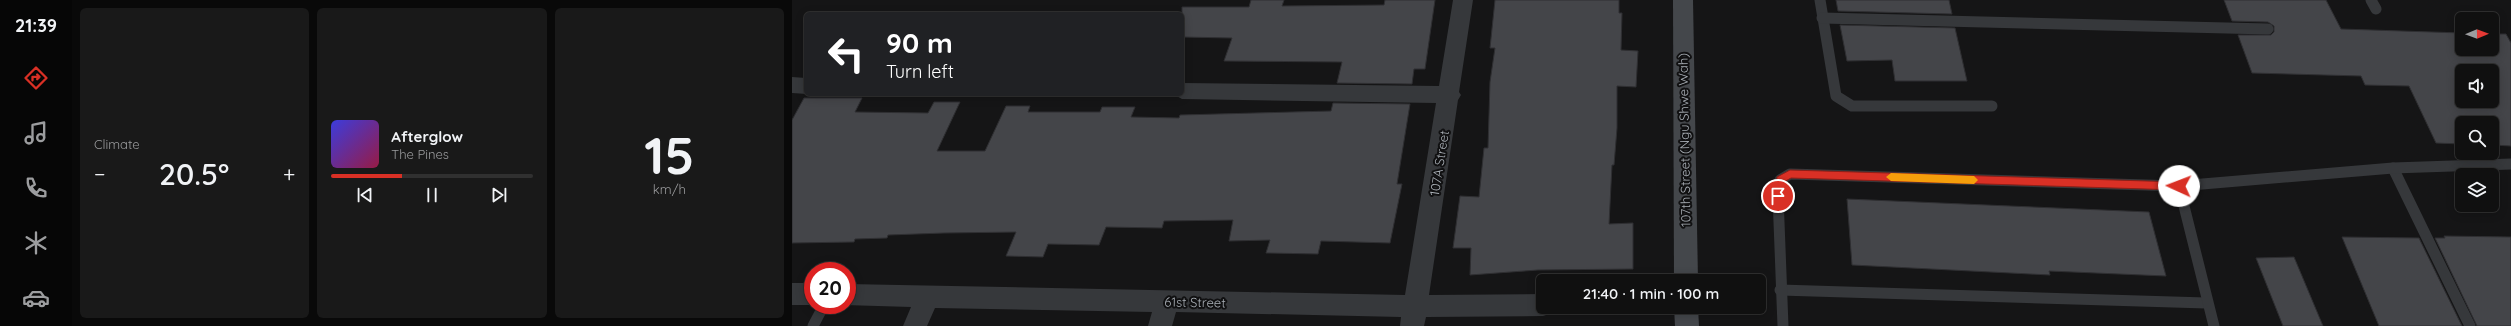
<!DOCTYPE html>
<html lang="en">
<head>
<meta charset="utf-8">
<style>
  body { margin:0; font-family:Quicksand,sans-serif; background:#191919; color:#f1f3f6; height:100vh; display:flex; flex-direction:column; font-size:15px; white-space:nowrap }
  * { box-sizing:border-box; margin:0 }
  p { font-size:13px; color:#9c9d9f }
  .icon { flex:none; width:22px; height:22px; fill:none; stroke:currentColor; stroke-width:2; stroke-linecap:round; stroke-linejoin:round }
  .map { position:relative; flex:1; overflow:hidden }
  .drawer { display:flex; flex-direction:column; gap:8px; padding:8px; background:#090909; width:720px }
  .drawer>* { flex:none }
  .top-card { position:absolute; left:12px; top:12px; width:380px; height:84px; border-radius:6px; box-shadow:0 2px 10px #0003,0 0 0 1px #303030; background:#202124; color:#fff; overflow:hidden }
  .needle { width:26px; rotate:89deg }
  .controls { position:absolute; left:1663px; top:12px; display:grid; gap:8px }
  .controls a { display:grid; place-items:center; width:44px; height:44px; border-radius:6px; background:#101010; box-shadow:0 2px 10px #0003,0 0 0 1px #303030; font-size:20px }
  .speed { position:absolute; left:12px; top:262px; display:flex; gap:8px; font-size:20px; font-weight:700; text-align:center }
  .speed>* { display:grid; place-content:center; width:52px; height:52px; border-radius:50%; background:#101010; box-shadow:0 2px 10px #0003,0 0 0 1px #303030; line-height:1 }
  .speed .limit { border:6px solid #d22; background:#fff; color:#111 }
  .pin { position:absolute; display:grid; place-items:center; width:34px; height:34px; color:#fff; margin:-17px; border:2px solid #fff; border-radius:50%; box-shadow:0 1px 4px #0007 }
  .me { position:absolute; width:44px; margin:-22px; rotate:272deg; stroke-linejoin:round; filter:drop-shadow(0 0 3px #0008) }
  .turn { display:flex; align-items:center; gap:14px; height:84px; padding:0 16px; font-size:18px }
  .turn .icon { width:52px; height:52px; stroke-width:2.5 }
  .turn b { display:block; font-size:28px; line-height:34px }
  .big { font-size:30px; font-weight:600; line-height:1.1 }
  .drawer .tile { flex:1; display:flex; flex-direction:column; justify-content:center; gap:6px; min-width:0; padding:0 14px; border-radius:6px; background:#191919 }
  .drawer .dial { align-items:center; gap:0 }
  .dial b { font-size:52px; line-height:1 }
  .song { display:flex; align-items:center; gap:12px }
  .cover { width:48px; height:48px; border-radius:6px; background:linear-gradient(135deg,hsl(240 70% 55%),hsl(340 70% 35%)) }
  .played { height:4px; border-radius:2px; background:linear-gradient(90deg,#d93025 35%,#303030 35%) }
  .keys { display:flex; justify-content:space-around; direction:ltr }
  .heat { display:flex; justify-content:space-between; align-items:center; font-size:22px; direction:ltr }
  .drawer .tiles { flex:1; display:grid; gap:8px; grid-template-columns:repeat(3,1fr) }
  .trip { position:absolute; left:744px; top:274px; width:230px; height:40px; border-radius:6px; background:#101010; box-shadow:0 2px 10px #0003,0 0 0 1px #303030; font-weight:600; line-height:40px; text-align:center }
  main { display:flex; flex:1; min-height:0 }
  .dock { display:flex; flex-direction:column; width:72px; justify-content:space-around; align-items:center; background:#060606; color:#9c9d9f }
  .dock .icon { width:28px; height:28px }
  .dock .on { color:#d93025 }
  .dock b { font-size:18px; color:#f1f3f6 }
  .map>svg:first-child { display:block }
  .building { fill:#444549; stroke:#2f2f32; fill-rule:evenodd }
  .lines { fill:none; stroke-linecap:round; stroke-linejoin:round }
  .lane { stroke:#36383b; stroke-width:11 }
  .street { fill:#36383b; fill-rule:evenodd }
  .secondary { fill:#44474b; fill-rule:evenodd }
  .route { fill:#d93025; stroke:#8d1f18 }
  .slow { fill:#f59e0b }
  .labels { text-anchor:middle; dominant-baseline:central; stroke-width:4; stroke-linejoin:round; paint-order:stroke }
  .street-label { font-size:13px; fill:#a8aeb5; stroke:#101011 }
</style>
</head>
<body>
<main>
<nav class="dock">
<b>21:39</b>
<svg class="icon on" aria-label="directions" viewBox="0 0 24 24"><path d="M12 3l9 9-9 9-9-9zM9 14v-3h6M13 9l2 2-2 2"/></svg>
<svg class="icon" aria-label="music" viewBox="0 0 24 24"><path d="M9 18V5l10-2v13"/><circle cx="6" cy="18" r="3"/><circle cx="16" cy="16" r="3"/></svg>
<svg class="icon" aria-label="phone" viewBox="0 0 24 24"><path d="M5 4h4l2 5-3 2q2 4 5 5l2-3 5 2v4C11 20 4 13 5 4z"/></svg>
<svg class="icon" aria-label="climate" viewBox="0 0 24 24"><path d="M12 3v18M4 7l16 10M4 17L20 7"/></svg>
<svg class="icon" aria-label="car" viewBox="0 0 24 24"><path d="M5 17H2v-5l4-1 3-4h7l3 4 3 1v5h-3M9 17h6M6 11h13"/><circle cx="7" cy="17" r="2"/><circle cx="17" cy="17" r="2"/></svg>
</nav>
<section class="drawer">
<div class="tiles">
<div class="tile"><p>Climate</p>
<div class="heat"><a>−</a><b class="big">20.5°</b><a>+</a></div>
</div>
<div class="tile">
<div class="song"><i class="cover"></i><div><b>Afterglow</b><p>The Pines</p></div></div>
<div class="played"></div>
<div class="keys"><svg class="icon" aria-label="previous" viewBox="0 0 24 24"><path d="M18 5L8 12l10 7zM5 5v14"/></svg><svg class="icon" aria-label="pause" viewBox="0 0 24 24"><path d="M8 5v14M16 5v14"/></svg><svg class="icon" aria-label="next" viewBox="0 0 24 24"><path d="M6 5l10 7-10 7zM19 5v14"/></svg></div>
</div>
<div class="tile dial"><b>15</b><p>km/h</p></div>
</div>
</section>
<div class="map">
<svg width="1719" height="326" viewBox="0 0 1719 326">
  <rect width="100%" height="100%" fill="#151516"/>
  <g class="building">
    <polygon points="459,0 492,0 490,6 592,5 593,0 643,0 633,69 622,69 620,84 545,83 550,62 432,61 440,38 390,37 390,7 457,7"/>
    <polygon points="703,0 827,0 827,13 830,13 829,50 846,51 844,87 825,86 825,128 822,165 820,165 817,224 841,223 841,269 746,270 678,275 679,248 661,248 668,196 687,197 692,148 696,148 698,82 703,48 698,48"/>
    <polygon points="1044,0 1157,0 1160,14 1046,11"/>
    <path d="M1432,0H1534L1549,29L1670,33V49H1700V34H1714L1719,43V146L1700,145V123H1670V144L1644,143L1617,86L1573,85L1569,76L1460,73L1446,35H1479L1482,32V26L1476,22L1440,21ZM1670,71H1700V101H1670Z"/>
    <polygon points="1048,25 1163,28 1175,81 1103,81 1100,60 1055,61"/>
    <polygon points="12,98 70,98 63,112 136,113 142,102 168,102 145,151 193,151 214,106 238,106 236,112 308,112 310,107 343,107 339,117 387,118 388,115 539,111 541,103 618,104 605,184 610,184 598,243 529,241 526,254 474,253 478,240 437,241 441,220 372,221 370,228 314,227 307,245 256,244 251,257 214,256 224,232 152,233 96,235 95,238 63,239 62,242 0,243 0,120"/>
    <polygon points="1055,199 1357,212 1374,276 1257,271 1258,275 1060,265"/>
    <polygon points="1652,236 1719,237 1719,326 1685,326 1643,238 1653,238"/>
    <polygon points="1550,237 1627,238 1670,326 1587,326"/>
    <polygon points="1502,257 1531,326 1491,326 1464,258"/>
  </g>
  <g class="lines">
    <g class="lane">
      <polyline points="1028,0 1044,96 1060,106 1200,106"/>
      <polyline points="1579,0 1584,9"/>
      <polyline points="1030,18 1476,29"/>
      <polyline points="1601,168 1678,326"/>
      <polyline points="988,290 1414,303"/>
      <polyline points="21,326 32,305"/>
      <polyline points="991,326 986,196 988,180 998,174 1387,186"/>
      <polyline points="1422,326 1387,186 1601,168 1719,164"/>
    </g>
    <g class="street">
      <polygon points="661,0 681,0 667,92 669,95 666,100 637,295 751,294 751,307 762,307 760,313 751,316 634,317 632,326 608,326 609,317 384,312 380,326 356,326 360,312 143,308 135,326 111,326 119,307 52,305 55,305 55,284 613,295 644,103 390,99 381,94 390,94 390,83 647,86"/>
      <polygon points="0,77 14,78 15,94 0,93"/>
      <rect x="0" y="283" width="21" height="22"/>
    </g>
    <g class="secondary">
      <polygon points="881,0 901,0 906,281 882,281"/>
      <polygon points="882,307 906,307 907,326 883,326"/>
    </g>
  </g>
  <polygon class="route" points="998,170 1387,182 1391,186 1387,190 999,178 992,182 989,199 983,199 985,177"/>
  <polygon class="slow" points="1099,173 1182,176 1186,180 1182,184 1099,181 1094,177"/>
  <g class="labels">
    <g class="street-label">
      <text transform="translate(892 140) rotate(-91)">107th Street (Ngu Shwe Wah)</text>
      <text transform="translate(647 163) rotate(-81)">107A Street</text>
      <text transform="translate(403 302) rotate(1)">61st Street</text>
    </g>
  </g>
</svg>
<div class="controls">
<a><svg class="needle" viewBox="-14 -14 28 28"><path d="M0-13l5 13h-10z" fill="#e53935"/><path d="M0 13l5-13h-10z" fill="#9c9d9f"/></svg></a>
<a><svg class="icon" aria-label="sound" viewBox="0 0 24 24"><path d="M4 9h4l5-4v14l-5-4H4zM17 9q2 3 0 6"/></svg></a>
<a><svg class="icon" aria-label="search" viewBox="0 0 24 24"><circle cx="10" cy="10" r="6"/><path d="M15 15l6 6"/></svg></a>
<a><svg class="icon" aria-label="layers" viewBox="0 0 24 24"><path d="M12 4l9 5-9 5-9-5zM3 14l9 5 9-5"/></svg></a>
</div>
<div class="speed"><div class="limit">20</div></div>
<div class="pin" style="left:986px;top:196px;background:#d93025"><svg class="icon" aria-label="arrive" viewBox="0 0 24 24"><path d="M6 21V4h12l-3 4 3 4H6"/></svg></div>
<svg class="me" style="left:1387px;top:186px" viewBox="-20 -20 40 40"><circle r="19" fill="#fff"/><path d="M0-13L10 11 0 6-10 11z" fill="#d93025"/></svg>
<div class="trip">21:40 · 1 min · 100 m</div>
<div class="top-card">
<div class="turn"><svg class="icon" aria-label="left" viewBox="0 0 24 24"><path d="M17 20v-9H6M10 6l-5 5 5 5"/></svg><div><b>90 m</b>Turn left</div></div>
</div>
</div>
</main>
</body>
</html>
